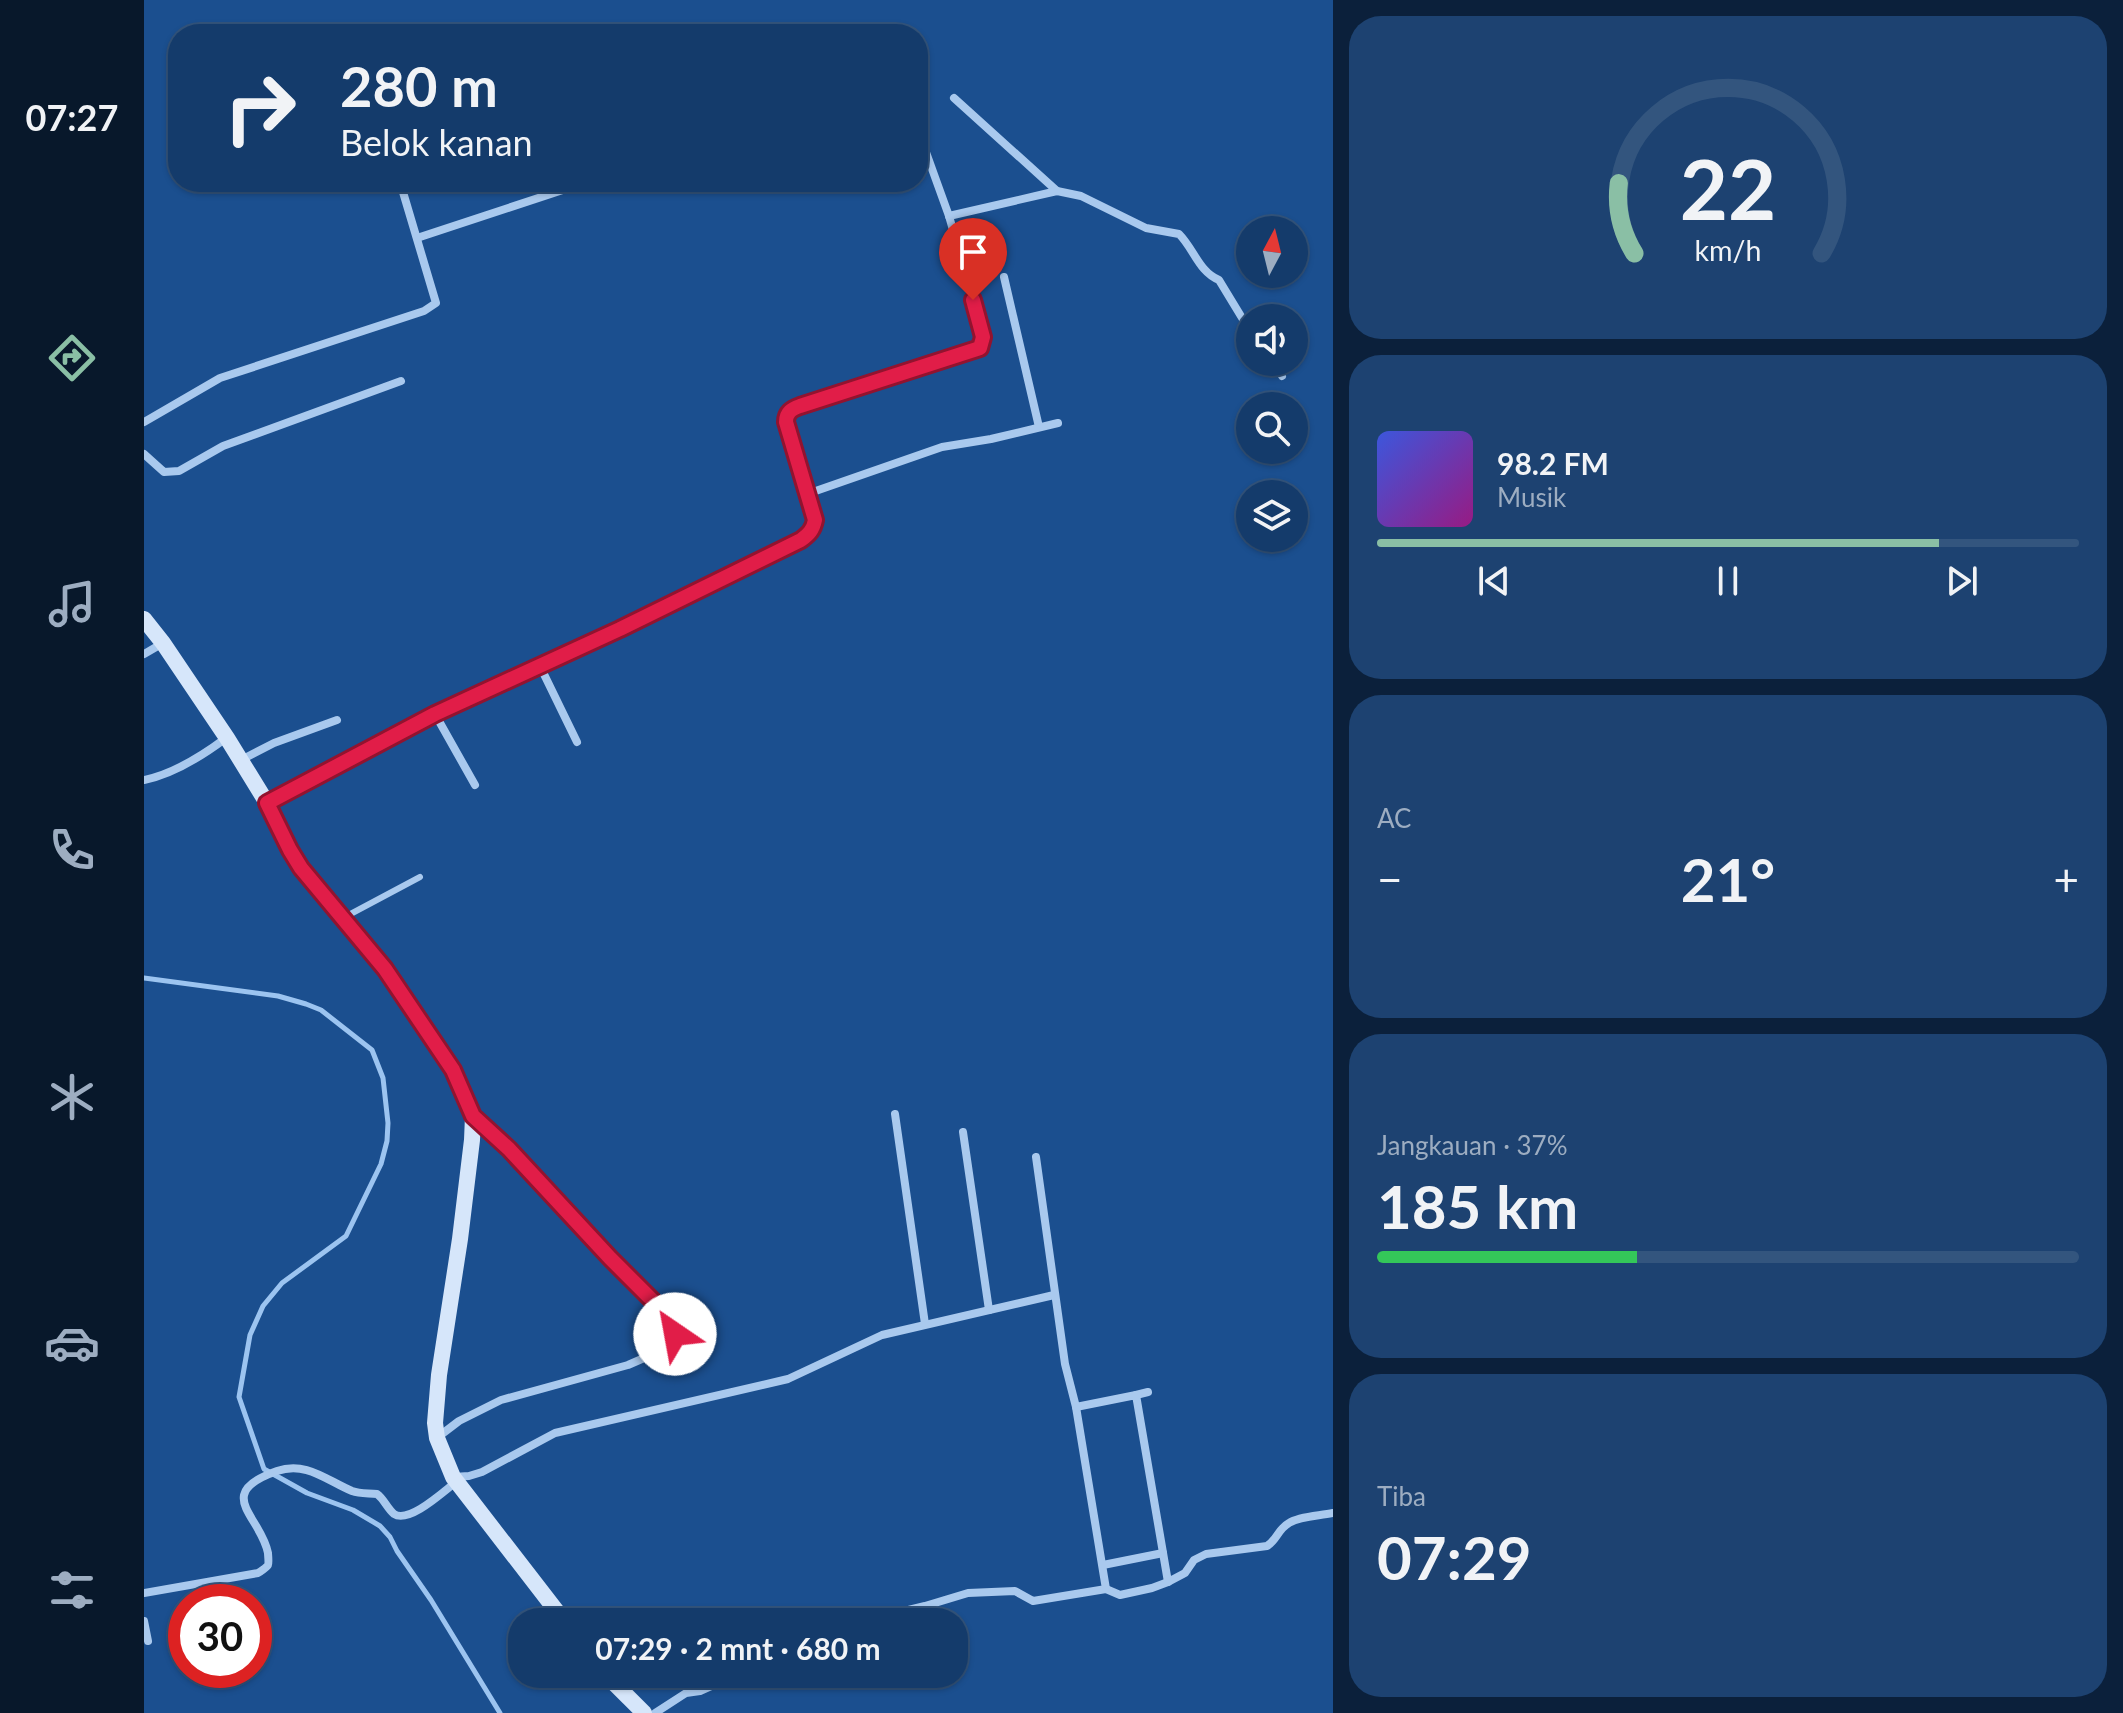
<!DOCTYPE html>
<html lang="id">
<head>
<meta charset="utf-8">
<style>
  body { margin:0; font-family:Lato,sans-serif; background:#1d4271; color:#f1f3f6; height:100vh; display:flex; flex-direction:column; font-size:30px; white-space:nowrap }
  * { box-sizing:border-box; margin:0 }
  p { font-size:26px; color:#9dadc1 }
  .icon { flex:none; width:44px; height:44px; fill:none; stroke:currentColor; stroke-width:2; stroke-linecap:round; stroke-linejoin:round }
  .map { position:relative; flex:1; overflow:hidden }
  .side { display:flex; flex-direction:column; gap:16px; padding:16px; background:#0b203b; width:790px }
  .side>* { flex:none }
  .guide { position:absolute; left:24px; top:24px; width:760px; height:168px; border-radius:32px; box-shadow:0 2px 6px #0004,0 0 0 2px #33557e; background:#143b6b; color:#f1f3f6; overflow:hidden }
  .needle { width:52px; rotate:7deg }
  .fabs { position:absolute; left:1092px; top:216px; display:grid; gap:16px }
  .fabs a { display:grid; place-items:center; width:72px; height:72px; border-radius:50%; background:#143b6b; box-shadow:0 2px 6px #0004,0 0 0 2px #33557e; font-size:40px }
  .speed { position:absolute; left:24px; top:1584px; display:flex; gap:16px; font-size:40px; font-weight:700; text-align:center }
  .speed>* { display:grid; place-content:center; width:104px; height:104px; border-radius:50%; background:#143b6b; box-shadow:0 2px 6px #0004,0 0 0 2px #33557e; line-height:1 }
  .speed .limit { border:12px solid #d22; background:#fff; color:#111 }
  .pin { position:absolute; display:grid; place-items:center; width:68px; height:68px; color:#fff; margin:-82px -34px; border-radius:50% 50% 50% 0; rotate:-45deg; box-shadow:0 0 8px #0007 }
  .pin .icon { rotate:45deg }
  .me { position:absolute; width:88px; margin:-44px; rotate:327deg; stroke-linejoin:round; filter:drop-shadow(0 0 6px #0008) }
  .turn { display:flex; align-items:center; gap:28px; height:168px; padding:0 40px; font-size:36px }
  .turn .icon { width:104px; height:104px; stroke-width:2.5 }
  .turn b { display:block; font-size:56px; line-height:68px }
  .big { font-size:60px; font-weight:700; line-height:1.1 }
  .side .tile { flex:1; display:flex; flex-direction:column; justify-content:center; gap:12px; min-width:0; padding:0 28px; border-radius:32px; background:#1d4271 }
  .side .dial { align-items:center; gap:0 }
  .dial svg { height:208px; overflow:visible; fill:none; stroke:#33557e; stroke-width:7; stroke-linecap:round; text-anchor:middle }
  .dial text { fill:#f1f3f6; stroke:none }
  .song { display:flex; align-items:center; gap:24px }
  .cover { width:96px; height:96px; border-radius:12px; background:linear-gradient(135deg,hsl(230 70% 55%),hsl(310 70% 35%)) }
  .played { height:8px; border-radius:4px; background:linear-gradient(90deg,#8abfa5 80%,#33557e 80%) }
  .keys { display:flex; justify-content:space-around; direction:ltr }
  .heat { display:flex; justify-content:space-between; align-items:center; font-size:44px; direction:ltr }
  .charge { height:12px; border-radius:6px; background:linear-gradient(90deg,#34c759 37%,#33557e 0) }
  .trip { position:absolute; left:364px; top:1608px; width:460px; height:80px; border-radius:32px; background:#143b6b; box-shadow:0 2px 6px #0004,0 0 0 2px #33557e; font-weight:700; line-height:80px; text-align:center }
  main { display:flex; flex:1; min-height:0 }
  .tabs { display:flex; flex-direction:column; width:144px; justify-content:space-around; align-items:center; background:#08182b; color:#9dadc1 }
  .tabs .icon { width:56px; height:56px }
  .tabs .on { color:#8abfa5 }
  .tabs b { font-size:36px; color:#f1f3f6 }
  .map>svg:first-child { display:block }
  .lines { fill:none; stroke-linecap:round; stroke-linejoin:round }
  .stream { stroke:#9cc4f0; stroke-width:5 }
  .lane { stroke:#a9c9ee; stroke-width:6 }
  .street { stroke:#a9c9ee; stroke-width:8 }
  .secondary { stroke:#d6e6fa; stroke-width:16 }
  .route-casing { stroke:#92132f; stroke-width:20 }
  .route { stroke:#e11d48; stroke-width:14 }
</style>
</head>
<body>
<main>
<nav class="tabs">
<b>07:27</b>
<svg class="icon on" aria-label="directions" viewBox="0 0 24 24"><path d="M12 3l9 9-9 9-9-9zM9 14v-3h6M13 9l2 2-2 2"/></svg>
<svg class="icon" aria-label="music" viewBox="0 0 24 24"><path d="M9 18V5l10-2v13"/><circle cx="6" cy="18" r="3"/><circle cx="16" cy="16" r="3"/></svg>
<svg class="icon" aria-label="phone" viewBox="0 0 24 24"><path d="M5 4h4l2 5-3 2q2 4 5 5l2-3 5 2v4C11 20 4 13 5 4z"/></svg>
<svg class="icon" aria-label="climate" viewBox="0 0 24 24"><path d="M12 3v18M4 7l16 10M4 17L20 7"/></svg>
<svg class="icon" aria-label="car" viewBox="0 0 24 24"><path d="M5 17H2v-5l4-1 3-4h7l3 4 3 1v5h-3M9 17h6M6 11h13"/><circle cx="7" cy="17" r="2"/><circle cx="17" cy="17" r="2"/></svg>
<svg class="icon" aria-label="filters" viewBox="0 0 24 24"><path d="M4 7h16M4 17h16"/><circle cx="9" cy="7" r="2"/><circle cx="15" cy="17" r="2"/></svg>
</nav>
<div class="map">
<svg width="1189" height="1713" viewBox="0 0 1189 1713">
  <rect width="100%" height="100%" fill="#1b4f8f"/>
  <g class="lines">
    <polyline class="stream" points="0,978 134,996 162,1004 177,1010 228,1050 239,1078 244,1123 243,1141 237,1164 202,1236 138,1283 119,1306 106,1335 95,1397 120,1469 163,1493 209,1510 236,1526 246,1537 253,1551 287,1600 356,1713"/>
    <polyline class="lane" points="199,918 276,877"/>
    <g class="street">
      <polyline points="810,98 913,191"/>
      <path d="M805,216L913,191L937,196L1002,228L1035,234C1050,249 1055,272 1075,280L1106,331"/>
      <polyline points="273,238 443,182"/>
      <polyline points="821,271 854,266"/>
      <polyline points="860,277 895,427"/>
      <polyline points="1131,362 1138,376"/>
      <polyline points="0,422 76,378 280,311 292,303 256,182"/>
      <polyline points="0,454 20,472 35,471 79,446 257,381"/>
      <polyline points="663,494 798,447 847,439 914,423"/>
      <polyline points="0,654 19,643"/>
      <polyline points="396,666 433,742"/>
      <polyline points="291,714 331,785"/>
      <polyline points="97,760 130,743 193,720"/>
      <path d="M0,780C30,774 58,756 82,738"/>
      <path d="M124,803L291,714L476,629L657,540L666,532L671,520L642,422C642,412 647,409 656,406L828,352C839,346 840,340 837,328L805,216L774,130"/>
      <polyline points="751,1114 781,1324"/>
      <polyline points="819,1132 845,1310"/>
      <polyline points="992,1395 1004,1392"/>
      <polyline points="932,1407 992,1395 1024,1582"/>
      <polyline points="294,1437 315,1421 357,1400 484,1365 523,1348 531,1334 528,1322 522,1314 466,1258 365,1149 330,1117"/>
      <polyline points="309,1477 325,1476 338,1472 411,1433 644,1379 738,1335 910,1295"/>
      <polyline points="959,1565 1019,1553"/>
      <path d="M962,1589L976,1595L1008,1588L1024,1582L1041,1573L1050,1560L1062,1554L1123,1546C1133,1540 1134,1529 1145,1523C1156,1516 1176,1516 1189,1513"/>
      <path d="M0,1593L114,1573C116,1572 123,1567 124,1565C125,1563 124,1555 124,1553C117,1516 68,1494 133,1471C162,1461 182,1480 208,1491C216,1494 224,1493 233,1494C240,1499 243,1508 250,1514C265,1524 300,1491 312,1482"/>
      <polyline points="0,1621 4,1641"/>
      <polyline points="715,1622 781,1606 824,1593 871,1591 889,1601 962,1589 932,1407 921,1364 892,1157"/>
      <polyline points="511,1713 542,1693 556,1691 594,1674"/>
    </g>
    <g class="secondary">
      <polyline points="0,619 19,643 83,738 123,803 146,850 157,868 241,969 309,1070 329,1116 328,1140 316,1239 295,1375 291,1423 293,1438 309,1477 421,1622"/>
      <polyline points="461,1674 500,1713"/>
    </g>
  </g>
  <g class="lines">
    <defs>
      <path id="route" d="M531,1334L528,1322L522,1314L466,1258L365,1149L329,1116L309,1070L241,969L157,868L146,850L123,803L291,714L476,629L657,540C665,534 669,530 671,520L642,422C642,412 648,409 656,406L836,348L839,337L829,300"/>
    </defs>
    <use href="#route" class="route-casing"/>
    <use href="#route" class="route"/>
  </g>
</svg>
<div class="fabs">
<a><svg class="needle" viewBox="-14 -14 28 28"><path d="M0-13l5 13h-10z" fill="#e53935"/><path d="M0 13l5-13h-10z" fill="#9dadc1"/></svg></a>
<a><svg class="icon" aria-label="sound" viewBox="0 0 24 24"><path d="M4 9h4l5-4v14l-5-4H4zM17 9q2 3 0 6"/></svg></a>
<a><svg class="icon" aria-label="search" viewBox="0 0 24 24"><circle cx="10" cy="10" r="6"/><path d="M15 15l6 6"/></svg></a>
<a><svg class="icon" aria-label="layers" viewBox="0 0 24 24"><path d="M12 4l9 5-9 5-9-5zM3 14l9 5 9-5"/></svg></a>
</div>
<div class="speed"><div class="limit">30</div></div>
<div class="pin" style="left:829px;top:300px;background:#d93025"><svg class="icon" aria-label="arrive" viewBox="0 0 24 24"><path d="M6 21V4h12l-3 4 3 4H6"/></svg></div>
<svg class="me" style="left:531px;top:1334px" viewBox="-20 -20 40 40"><circle r="19" fill="#fff"/><path d="M0-13L10 11 0 6-10 11z" fill="#e11d48"/></svg>
<div class="trip">07:29 · 2 mnt · 680 m</div>
<div class="guide">
<div class="turn"><svg class="icon" aria-label="right" viewBox="0 0 24 24"><path d="M7 20v-9h11M14 6l5 5-5 5"/></svg><div><b>280 m</b>Belok kanan</div></div>
</div>
</div>
<section class="side">
<div class="tile dial"><svg viewBox="0 0 100 80">
<path d="M14 69A42 42 0 1 1 86 69"/>
<path d="M14 69A42 42 0 0 1 8 42" stroke="#8abfa5"/>
<text x="50" y="56" font-size="32" font-weight="700">22</text>
<text x="50" y="72" font-size="11">km/h</text>
</svg></div>
<div class="tile">
<div class="song"><i class="cover"></i><div><b>98.2 FM</b><p>Musik</p></div></div>
<div class="played"></div>
<div class="keys"><svg class="icon" aria-label="previous" viewBox="0 0 24 24"><path d="M18 5L8 12l10 7zM5 5v14"/></svg><svg class="icon" aria-label="pause" viewBox="0 0 24 24"><path d="M8 5v14M16 5v14"/></svg><svg class="icon" aria-label="next" viewBox="0 0 24 24"><path d="M6 5l10 7-10 7zM19 5v14"/></svg></div>
</div>
<div class="tile"><p>AC</p>
<div class="heat"><a>−</a><b class="big">21°</b><a>+</a></div>
</div>
<div class="tile"><p>Jangkauan · 37%</p><b class="big">185 km</b><div class="charge"></div></div>
<div class="tile"><p>Tiba</p><b class="big">07:29</b></div>
</section>
</main>
</body>
</html>
